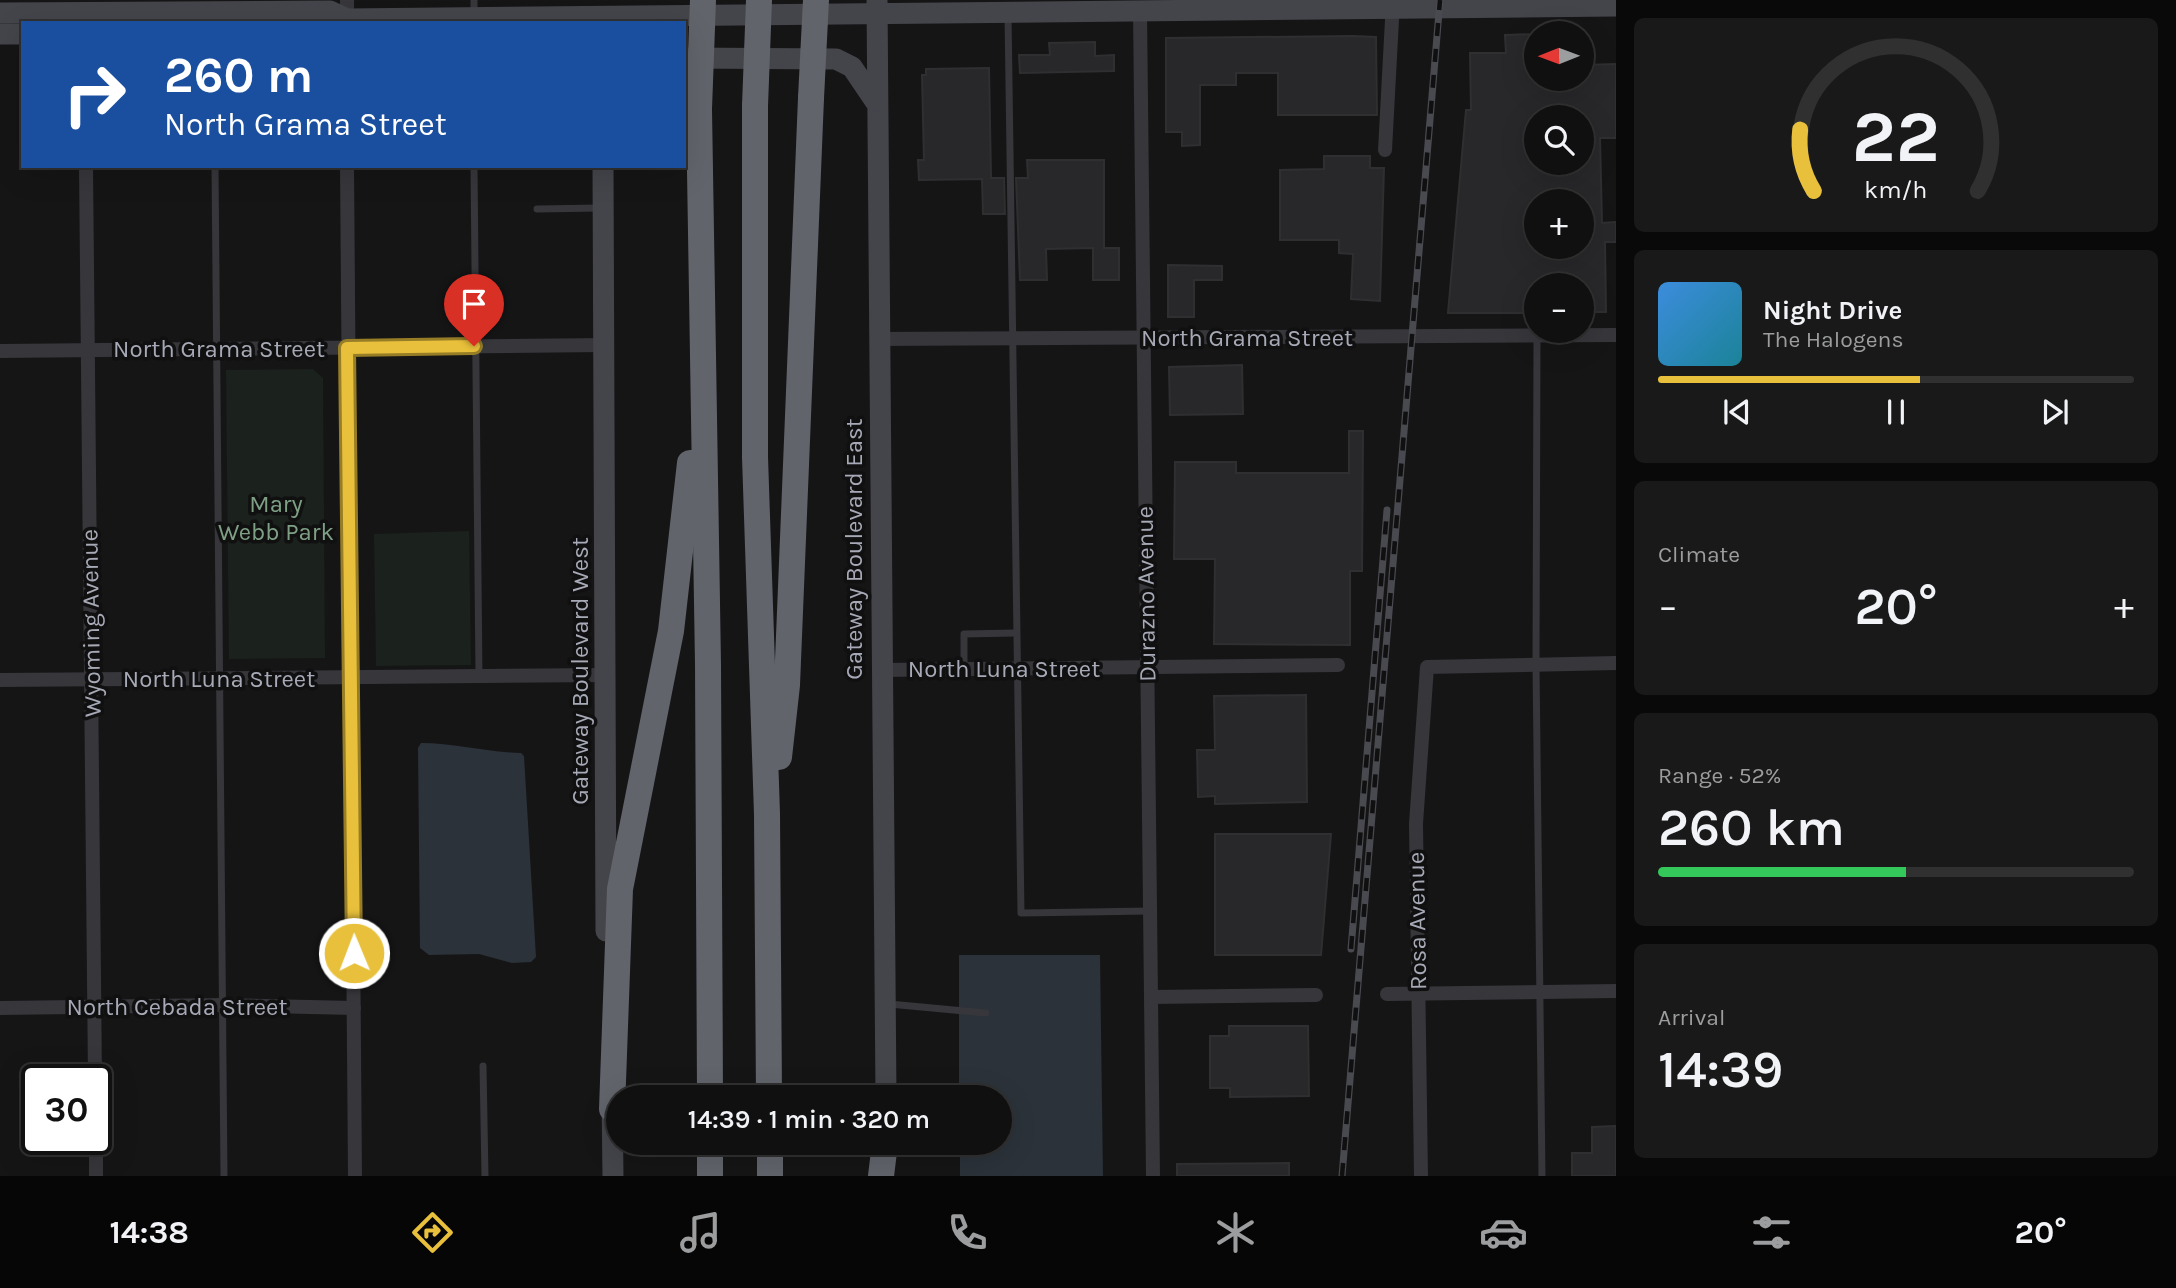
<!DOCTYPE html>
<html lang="en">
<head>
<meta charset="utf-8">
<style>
  body { margin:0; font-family:Karla,sans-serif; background:#191919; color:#f1f3f6; height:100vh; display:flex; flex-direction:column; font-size:26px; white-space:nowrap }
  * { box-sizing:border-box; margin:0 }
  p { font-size:23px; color:#9c9d9f }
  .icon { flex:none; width:38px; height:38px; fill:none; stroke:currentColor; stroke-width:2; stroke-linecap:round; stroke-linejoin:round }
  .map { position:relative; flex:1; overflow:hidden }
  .details { display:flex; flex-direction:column; gap:18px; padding:18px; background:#090909; width:560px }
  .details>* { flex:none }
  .banner { position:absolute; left:21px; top:21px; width:665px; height:147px; border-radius:0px; box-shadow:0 7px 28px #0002,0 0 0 2px #303030; background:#1a4fa0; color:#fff; overflow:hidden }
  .needle { width:46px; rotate:269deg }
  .tools { position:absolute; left:1524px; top:21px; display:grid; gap:14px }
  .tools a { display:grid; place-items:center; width:70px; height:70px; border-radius:50%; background:#101010; box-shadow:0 7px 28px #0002,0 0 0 2px #303030; font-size:35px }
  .speed { position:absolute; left:21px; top:1064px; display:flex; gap:14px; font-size:35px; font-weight:700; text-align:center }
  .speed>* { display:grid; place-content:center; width:91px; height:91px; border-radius:50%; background:#101010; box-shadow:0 7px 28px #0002,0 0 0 2px #303030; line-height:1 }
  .speed .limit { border:4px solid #111; border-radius:10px; background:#fff; color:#111 }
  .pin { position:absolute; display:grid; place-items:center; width:60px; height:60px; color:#fff; margin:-72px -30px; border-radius:50% 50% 50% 0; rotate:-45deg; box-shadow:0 0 7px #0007 }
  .pin .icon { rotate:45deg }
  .me { position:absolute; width:77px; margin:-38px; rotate:359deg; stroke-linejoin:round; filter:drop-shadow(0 0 5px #0008) }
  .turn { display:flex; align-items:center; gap:24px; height:147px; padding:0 28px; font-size:32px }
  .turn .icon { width:91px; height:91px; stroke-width:2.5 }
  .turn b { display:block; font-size:49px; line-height:60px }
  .big { font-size:52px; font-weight:600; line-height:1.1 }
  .details .card { flex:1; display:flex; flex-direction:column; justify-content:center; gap:10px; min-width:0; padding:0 24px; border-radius:10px; background:#191919 }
  .details .dial { align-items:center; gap:0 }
  .dial svg { height:182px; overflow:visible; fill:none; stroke:#303030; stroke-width:7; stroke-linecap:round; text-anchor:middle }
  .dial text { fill:#f1f3f6; stroke:none }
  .song { display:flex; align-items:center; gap:21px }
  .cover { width:84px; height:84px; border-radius:10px; background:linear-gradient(135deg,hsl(210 70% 55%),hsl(190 70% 35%)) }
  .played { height:7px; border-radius:4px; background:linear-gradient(90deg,#e8c03b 55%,#303030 55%) }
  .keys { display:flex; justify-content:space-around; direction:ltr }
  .heat { display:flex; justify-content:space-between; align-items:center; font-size:38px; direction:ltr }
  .charge { height:10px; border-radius:5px; background:linear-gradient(90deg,#34c759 52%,#303030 0) }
  .trip { position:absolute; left:606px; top:1085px; width:406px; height:70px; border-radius:35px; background:#101010; box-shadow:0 7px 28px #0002,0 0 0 2px #303030; font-weight:600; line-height:70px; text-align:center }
  .menu { display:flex; height:112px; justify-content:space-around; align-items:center; background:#060606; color:#9c9d9f }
  .menu .icon { width:49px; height:49px }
  .menu .on { color:#e8c03b }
  .menu b { font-size:32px; color:#f1f3f6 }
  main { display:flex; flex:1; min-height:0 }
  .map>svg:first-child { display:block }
  .green { fill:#1b211c }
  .water { fill:#2b3239 }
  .building { fill:#28282a; stroke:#2f2f32; stroke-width:2; fill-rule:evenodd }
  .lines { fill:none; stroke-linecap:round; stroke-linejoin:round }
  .service { stroke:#36363b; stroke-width:7 }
  .minor { stroke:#36363b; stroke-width:14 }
  .secondary { stroke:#44454b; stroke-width:21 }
  .motorway { stroke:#62646c; stroke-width:26 }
  .rail-casing { stroke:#494a50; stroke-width:7 }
  .rail { stroke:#101011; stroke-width:4.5; stroke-dasharray:13; stroke-linecap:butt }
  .motorway-bridge { stroke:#62646c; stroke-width:26 }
  .route-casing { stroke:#977d26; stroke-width:18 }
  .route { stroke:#e8c03b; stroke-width:12 }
  .labels { text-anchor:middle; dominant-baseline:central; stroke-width:7; stroke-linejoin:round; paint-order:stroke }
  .street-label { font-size:24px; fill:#a7aab6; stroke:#101011 }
  .park-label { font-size:24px; fill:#7fa085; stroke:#101011 }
</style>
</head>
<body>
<main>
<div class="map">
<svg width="1616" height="1176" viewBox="0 0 1616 1176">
  <rect width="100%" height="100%" fill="#151516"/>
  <g class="green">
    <polygon points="313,369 323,378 325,658 229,659 226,370"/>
    <polygon points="469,531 471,665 376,666 374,534"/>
  </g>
  <g class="water">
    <path d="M421,743C455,743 486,752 521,753L524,756L536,957L531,962L512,963L479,954L429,955L420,948L418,748Z"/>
    <polygon points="959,955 1100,955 1103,1176 960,1176 960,1143 999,1143 999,1097 959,1097"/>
  </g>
  <g class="building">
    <path d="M1536,34V79H1582V65L1616,64V138H1600L1602,223L1616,222V242H1605L1606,312H1582V285H1536V313H1448L1466,110H1471L1470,53H1506L1505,35ZM1536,117H1582V163H1536ZM1536,201H1582V247H1536Z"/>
    <polygon points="1353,36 1376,37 1377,115 1278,115 1278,73 1236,73 1236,85 1200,85 1200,145 1182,146 1182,132 1166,132 1166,38"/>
    <polygon points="1095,42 1095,56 1114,55 1114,71 1020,73 1019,55 1050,55 1049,43"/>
    <polygon points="989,68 991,178 1004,178 1005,214 983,214 982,179 919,180 918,160 924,160 922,75 926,75 926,69"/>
    <polygon points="1324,156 1370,156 1370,168 1384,168 1380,301 1351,299 1353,254 1339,253 1339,240 1280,240 1280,170 1324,169"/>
    <polygon points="1027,160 1104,160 1104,248 1119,248 1119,280 1093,280 1093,248 1046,249 1047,280 1020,280 1016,178 1028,178"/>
    <polygon points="1168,265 1222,266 1222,280 1194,280 1194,317 1168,317"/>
    <polygon points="1242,365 1243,414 1170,415 1169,367"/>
    <polygon points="1349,431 1363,431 1362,571 1350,571 1350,645 1214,644 1215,559 1174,559 1175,462 1236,462 1236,473 1349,473"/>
    <polygon points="1306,695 1307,802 1215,804 1215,796 1198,797 1197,750 1215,750 1214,696"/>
    <polygon points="1215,834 1331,834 1321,955 1215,955"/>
    <polygon points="1229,1026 1308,1026 1309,1096 1230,1097 1230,1088 1210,1088 1210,1036 1229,1036"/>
    <polygon points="1616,1126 1616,1176 1572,1176 1572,1153 1592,1153 1592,1127"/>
    <polygon points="1289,1163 1289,1176 1177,1176 1177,1164"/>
  </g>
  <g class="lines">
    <g class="service">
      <polyline points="474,0 474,15"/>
      <polyline points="1008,14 1021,913 1150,911"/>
      <polyline points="215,166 224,1176"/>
      <polyline points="474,166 479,677"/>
      <polyline points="537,209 600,208"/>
      <polyline points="1537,336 1536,665 1542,1176"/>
      <polyline points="964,669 964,634 1015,633"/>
      <polyline points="889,1004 986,1013"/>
      <polyline points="483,1066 485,1176"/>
    </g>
    <g class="minor">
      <polyline points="347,0 347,23"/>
      <polyline points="1140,11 1153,1176"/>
      <polyline points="1385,150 1393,1"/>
      <polyline points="86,166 95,1080"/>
      <polyline points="347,166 355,1176"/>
      <polyline points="878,339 1616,335"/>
      <polyline points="0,351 605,345"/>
      <polyline points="881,670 1338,665"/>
      <polyline points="0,680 606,675"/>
      <polyline points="1387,994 1616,991"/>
      <polyline points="1151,997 1316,995"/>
      <polyline points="0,1008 223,1005 354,1008"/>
      <polyline points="96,1139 96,1176"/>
      <polyline points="1421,1176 1416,824 1427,667 1616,663"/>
    </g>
    <g class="secondary">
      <polyline points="877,0 886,1097"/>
      <polyline points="0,13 330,11 347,19 1616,6"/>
      <polyline points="0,34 23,34"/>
      <polyline points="684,58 836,59 852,67 875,101"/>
      <polyline points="603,166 606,931"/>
      <polyline points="612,1096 613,1176"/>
    </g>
    <g class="motorway">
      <polyline points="755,106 755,457 767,814 769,1097"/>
      <polyline points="699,109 708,664 710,1097"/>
      <polyline points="779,757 787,685 811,98"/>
      <polyline points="612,1109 620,889 671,631 690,463"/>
      <polyline points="710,1143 710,1176"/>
      <polyline points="770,1143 770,1176"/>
      <polyline points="881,1176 885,1143"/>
    </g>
    <defs>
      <g id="rail">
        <polyline points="1351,949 1387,510"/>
        <polyline points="1342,1176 1440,0"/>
      </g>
    </defs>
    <use href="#rail" class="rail-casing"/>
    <use href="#rail" class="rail"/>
    <g class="motorway-bridge">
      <polyline points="811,98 816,0"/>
      <polyline points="755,106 759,0"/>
      <polyline points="699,109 703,0"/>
    </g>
  </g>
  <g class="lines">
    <defs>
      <polyline id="route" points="354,953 347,348 474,346"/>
    </defs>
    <use href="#route" class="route-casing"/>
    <use href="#route" class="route"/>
  </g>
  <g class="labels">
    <g class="street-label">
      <text x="1247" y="338">North Grama Street</text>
      <text x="219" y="349">North Grama Street</text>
      <text transform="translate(854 549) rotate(-90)">Gateway Boulevard East</text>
      <text transform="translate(1146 594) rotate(-91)">Durazno Avenue</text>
      <text transform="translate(91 623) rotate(-91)">Wyoming Avenue</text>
      <text x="1004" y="669">North Luna Street</text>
      <text transform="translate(580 671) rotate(-90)">Gateway Boulevard West</text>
      <text x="219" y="679">North Luna Street</text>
      <text transform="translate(1417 921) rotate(-91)">Rosa Avenue</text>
      <text x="177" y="1007">North Cebada Street</text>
    </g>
    <g class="park-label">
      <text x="276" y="504">Mary<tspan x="276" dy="28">Webb Park</tspan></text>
    </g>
  </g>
</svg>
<div class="tools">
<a><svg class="needle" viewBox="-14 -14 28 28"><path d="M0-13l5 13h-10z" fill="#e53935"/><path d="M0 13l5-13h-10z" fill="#9c9d9f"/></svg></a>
<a><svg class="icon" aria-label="search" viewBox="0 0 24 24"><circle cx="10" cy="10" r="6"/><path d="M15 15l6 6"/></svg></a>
<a>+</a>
<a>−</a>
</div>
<div class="speed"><div class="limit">30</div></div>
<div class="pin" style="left:474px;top:346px;background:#d93025"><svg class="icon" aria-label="arrive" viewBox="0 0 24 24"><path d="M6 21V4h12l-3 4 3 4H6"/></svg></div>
<svg class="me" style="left:354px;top:953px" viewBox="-20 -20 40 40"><circle r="17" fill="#e8c03b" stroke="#fff" stroke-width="3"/><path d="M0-11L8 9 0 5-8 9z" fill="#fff"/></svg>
<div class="trip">14:39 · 1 min · 320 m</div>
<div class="banner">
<div class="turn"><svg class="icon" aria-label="right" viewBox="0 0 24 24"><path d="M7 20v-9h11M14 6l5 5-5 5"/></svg><div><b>260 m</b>North Grama Street</div></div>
</div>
</div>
<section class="details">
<div class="card dial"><svg viewBox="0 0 100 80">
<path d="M14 69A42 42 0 1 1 86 69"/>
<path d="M14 69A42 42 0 0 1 8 42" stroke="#e8c03b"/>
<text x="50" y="56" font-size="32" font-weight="700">22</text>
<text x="50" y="72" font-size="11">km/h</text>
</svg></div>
<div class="card">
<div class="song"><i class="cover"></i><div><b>Night Drive</b><p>The Halogens</p></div></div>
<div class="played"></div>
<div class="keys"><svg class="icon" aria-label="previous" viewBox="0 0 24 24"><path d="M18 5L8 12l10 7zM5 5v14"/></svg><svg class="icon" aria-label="pause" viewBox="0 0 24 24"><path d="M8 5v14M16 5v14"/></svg><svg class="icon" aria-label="next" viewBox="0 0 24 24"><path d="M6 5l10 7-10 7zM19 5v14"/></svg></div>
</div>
<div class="card"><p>Climate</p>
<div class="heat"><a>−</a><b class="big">20°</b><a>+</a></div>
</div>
<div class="card"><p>Range · 52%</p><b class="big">260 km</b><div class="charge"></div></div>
<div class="card"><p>Arrival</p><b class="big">14:39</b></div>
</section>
</main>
<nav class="menu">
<b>14:38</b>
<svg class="icon on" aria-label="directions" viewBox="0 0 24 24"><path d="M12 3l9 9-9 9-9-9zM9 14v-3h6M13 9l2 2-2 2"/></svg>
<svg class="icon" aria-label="music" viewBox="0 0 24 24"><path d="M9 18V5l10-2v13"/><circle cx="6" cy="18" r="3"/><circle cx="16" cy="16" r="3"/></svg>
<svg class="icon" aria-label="phone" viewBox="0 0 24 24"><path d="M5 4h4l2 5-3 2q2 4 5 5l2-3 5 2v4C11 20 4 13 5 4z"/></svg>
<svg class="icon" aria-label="climate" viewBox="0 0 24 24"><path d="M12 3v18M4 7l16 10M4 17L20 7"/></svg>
<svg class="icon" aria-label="car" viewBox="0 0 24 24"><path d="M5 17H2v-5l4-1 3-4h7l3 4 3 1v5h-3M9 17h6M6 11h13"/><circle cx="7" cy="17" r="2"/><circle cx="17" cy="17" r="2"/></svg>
<svg class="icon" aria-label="filters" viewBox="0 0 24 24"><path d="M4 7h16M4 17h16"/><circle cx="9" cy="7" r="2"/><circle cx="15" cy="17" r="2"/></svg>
<b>20°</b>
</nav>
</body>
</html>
